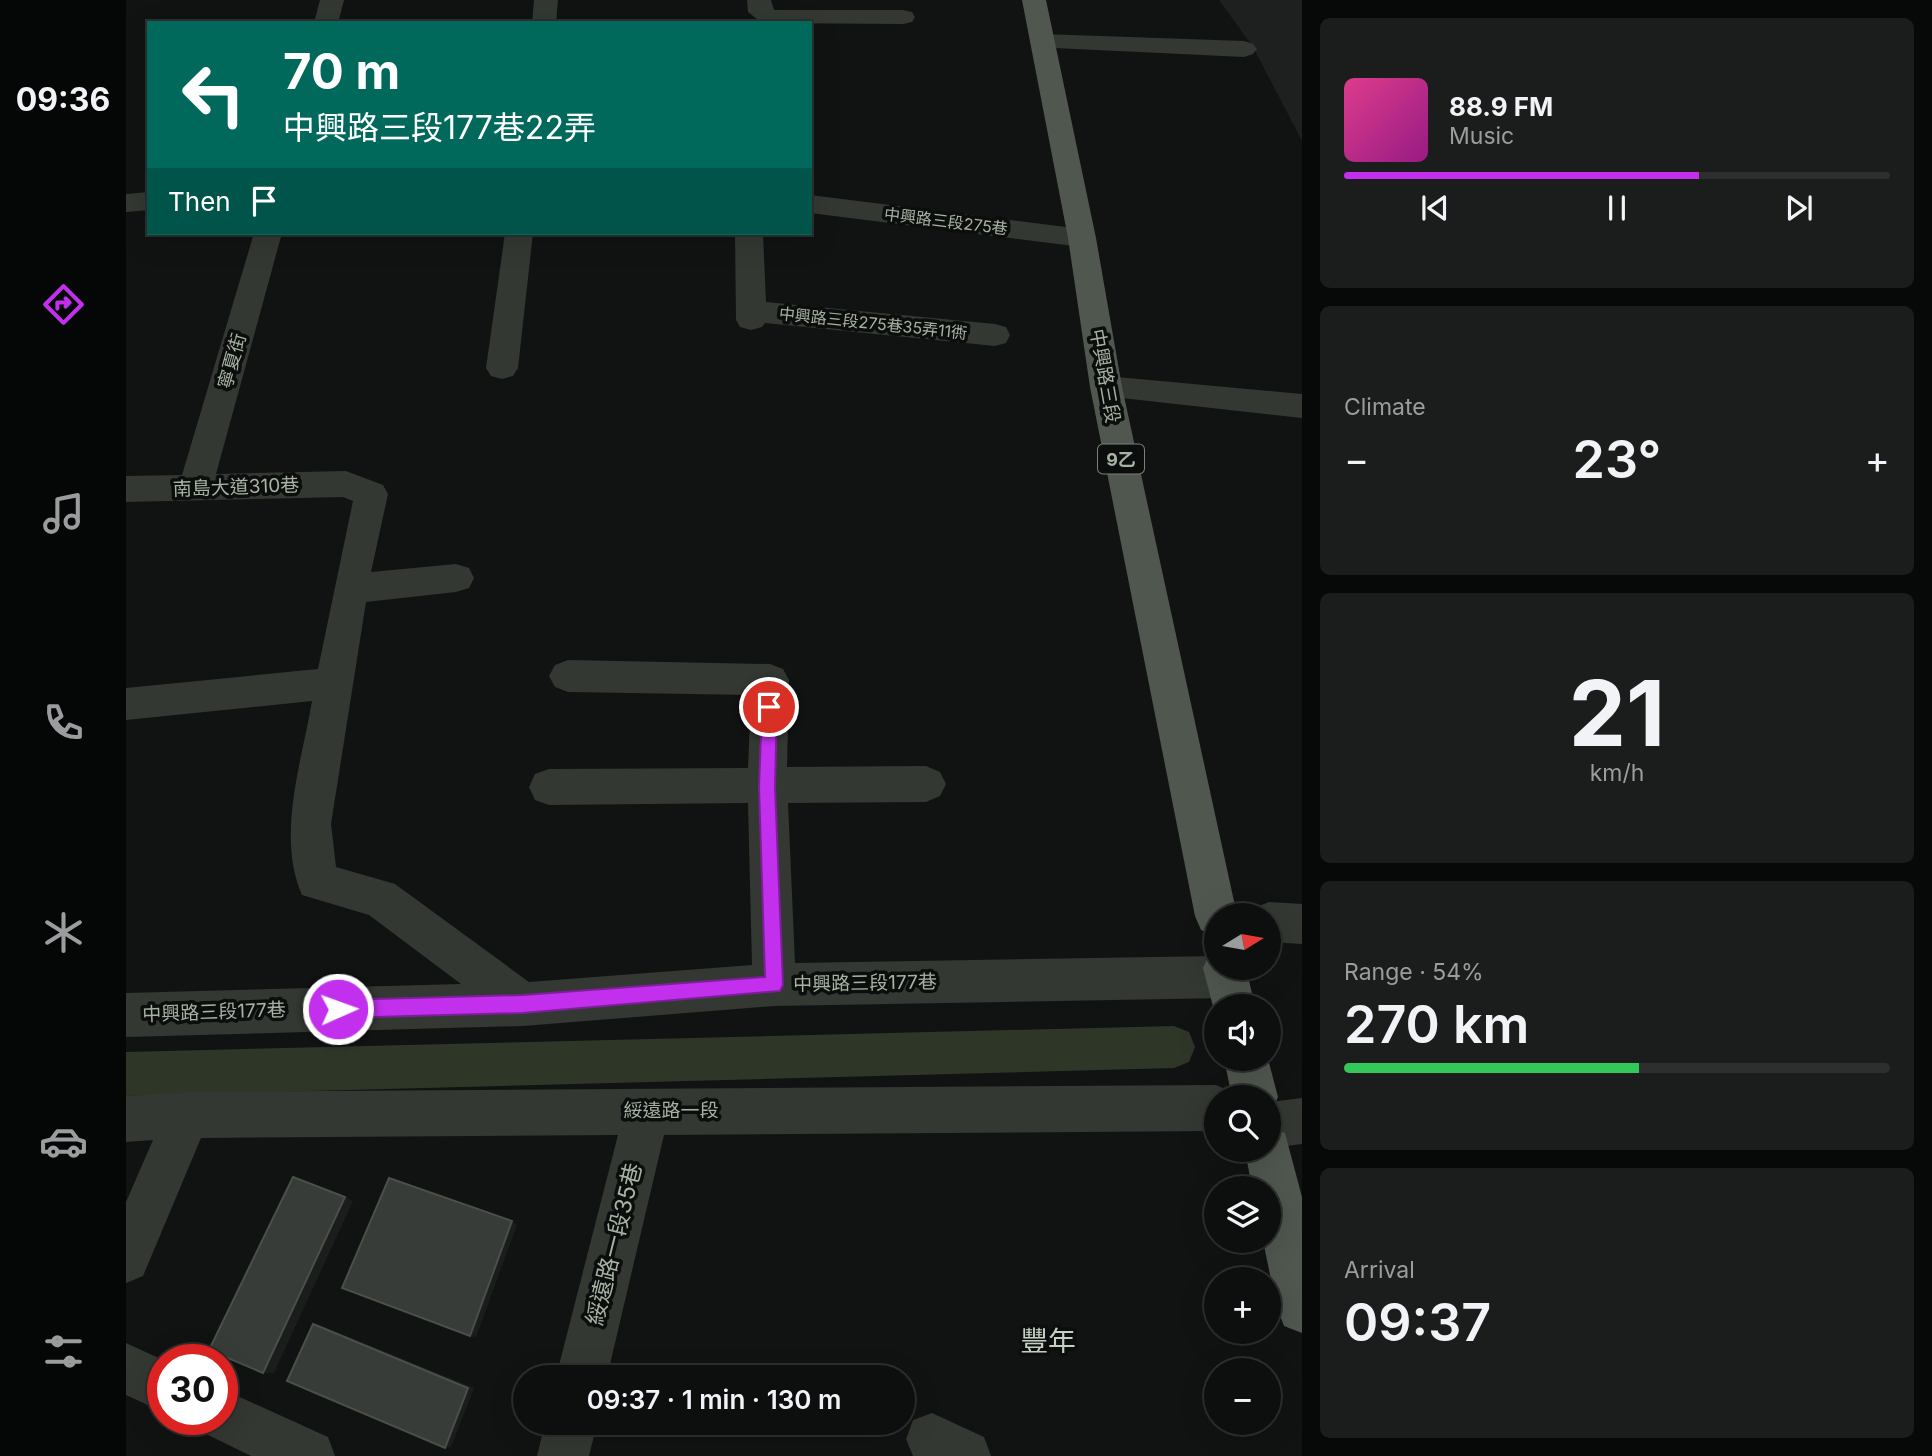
<!DOCTYPE html>
<html lang="en">
<head>
<meta charset="utf-8">
<style>
  body { margin:0; font-family:Inter,"Noto Sans TC",sans-serif; background:#1b1c1c; color:#f1f3f6; height:100vh; display:flex; flex-direction:column; font-size:26px; white-space:nowrap }
  * { box-sizing:border-box; margin:0 }
  p { font-size:23px; color:#9a9c9e }
  .icon { flex:none; width:38px; height:38px; fill:none; stroke:currentColor; stroke-width:2; stroke-linecap:round; stroke-linejoin:round }
  .map { position:relative; flex:1; overflow:hidden }
  .drawer { display:flex; flex-direction:column; gap:18px; padding:18px; background:#070808; width:630px }
  .drawer>* { flex:none }
  .top-card { position:absolute; left:21px; top:21px; width:665px; height:214px; border-radius:0px; box-shadow:0 7px 28px #0002,0 0 0 2px #2d2e2e; background:#00695c; color:#fff; overflow:hidden }
  .needle { width:46px; rotate:79deg }
  .fabs { position:absolute; left:1078px; top:903px; display:grid; gap:14px }
  .fabs a { display:grid; place-items:center; width:77px; height:77px; border-radius:50%; background:#0d0e0e; box-shadow:0 7px 28px #0002,0 0 0 2px #2d2e2e; font-size:35px }
  .speed { position:absolute; left:21px; top:1344px; display:flex; gap:14px; font-size:35px; font-weight:700; text-align:center }
  .speed>* { display:grid; place-content:center; width:91px; height:91px; border-radius:50%; background:#0d0e0e; box-shadow:0 7px 28px #0002,0 0 0 2px #2d2e2e; line-height:1 }
  .speed .limit { border:10px solid #d22; background:#fff; color:#111 }
  .pin { position:absolute; display:grid; place-items:center; width:60px; height:60px; color:#fff; margin:-30px; border:4px solid #fff; border-radius:50%; box-shadow:0 2px 7px #0007 }
  .me { position:absolute; width:77px; margin:-38px; rotate:88deg; stroke-linejoin:round; filter:drop-shadow(0 0 5px #0008) }
  .turn { display:flex; align-items:center; gap:24px; height:147px; padding:0 21px; font-size:32px }
  .turn .icon { width:91px; height:91px; stroke-width:2.5 }
  .turn b { display:block; font-size:49px; line-height:60px }
  .then { display:flex; align-items:center; height:66px; padding:0 21px; background:#0003; gap:14px; font-size:26px }
  .big { font-size:52px; font-weight:600; line-height:1.1 }
  .drawer .widget { flex:1; display:flex; flex-direction:column; justify-content:center; gap:10px; min-width:0; padding:0 24px; border-radius:10px; background:#1b1c1c }
  .drawer .dial { align-items:center; gap:0 }
  .dial b { font-size:91px; line-height:1 }
  .song { display:flex; align-items:center; gap:21px }
  .cover { width:84px; height:84px; border-radius:10px; background:linear-gradient(135deg,hsl(330 70% 55%),hsl(310 70% 35%)) }
  .played { height:7px; border-radius:4px; background:linear-gradient(90deg,#c22fed 65%,#2d2e2e 65%) }
  .keys { display:flex; justify-content:space-around; direction:ltr }
  .heat { display:flex; justify-content:space-between; align-items:center; font-size:38px; direction:ltr }
  .charge { height:10px; border-radius:5px; background:linear-gradient(90deg,#34c759 54%,#2d2e2e 0) }
  .trip { position:absolute; left:387px; top:1365px; width:402px; height:70px; border-radius:35px; background:#0d0e0e; box-shadow:0 7px 28px #0002,0 0 0 2px #2d2e2e; font-weight:600; line-height:70px; text-align:center }
  main { display:flex; flex:1; min-height:0 }
  .menu { display:flex; flex-direction:column; width:126px; justify-content:space-around; align-items:center; background:#050606; color:#9a9c9e }
  .menu .icon { width:49px; height:49px }
  .menu .current { color:#c22fed }
  .menu b { font-size:32px; color:#f1f3f6 }
  .map>svg:first-child { display:block }
  .built { fill:#1d201e }
  .lines { fill:none; stroke-linecap:round; stroke-linejoin:round }
  .canal { fill:#2e3628; fill-rule:evenodd }
  .minor { fill:#333832; fill-rule:evenodd }
  .major { fill:#4f574f; fill-rule:evenodd }
  .shaded-wall { fill:#1b1d1c }
  .building { fill:#383c38; stroke:#494f49; stroke-width:2 }
  .route { fill:#c22fed; stroke:#7e1f9a; stroke-width:2 }
  .labels { text-anchor:middle; dominant-baseline:central; stroke-width:7; stroke-linejoin:round; paint-order:stroke }
  .far-street-label { font-size:16px; fill:#a6b3a3; stroke:#0c0e0d }
  .shield { fill:#0c0e0d; stroke:#788276; stroke-width:2 }
  .shield-label { font-size:18px; font-weight:bold; fill:#a6b3a3 }
  .street-label { font-size:19px; fill:#a6b3a3; stroke:#0c0e0d }
  .near-street-label { font-size:23px; fill:#a6b3a3; stroke:#0c0e0d }
  .near-quarter-label { font-size:28px; fill:#c6cfc4; stroke:#0c0e0d }
</style>
</head>
<body>
<main>
<nav class="menu">
<b>09:36</b>
<svg class="icon current" aria-label="directions" viewBox="0 0 24 24"><path d="M12 3l9 9-9 9-9-9zM9 14v-3h6M13 9l2 2-2 2"/></svg>
<svg class="icon" aria-label="music" viewBox="0 0 24 24"><path d="M9 18V5l10-2v13"/><circle cx="6" cy="18" r="3"/><circle cx="16" cy="16" r="3"/></svg>
<svg class="icon" aria-label="phone" viewBox="0 0 24 24"><path d="M5 4h4l2 5-3 2q2 4 5 5l2-3 5 2v4C11 20 4 13 5 4z"/></svg>
<svg class="icon" aria-label="climate" viewBox="0 0 24 24"><path d="M12 3v18M4 7l16 10M4 17L20 7"/></svg>
<svg class="icon" aria-label="car" viewBox="0 0 24 24"><path d="M5 17H2v-5l4-1 3-4h7l3 4 3 1v5h-3M9 17h6M6 11h13"/><circle cx="7" cy="17" r="2"/><circle cx="17" cy="17" r="2"/></svg>
<svg class="icon" aria-label="filters" viewBox="0 0 24 24"><path d="M4 7h16M4 17h16"/><circle cx="9" cy="7" r="2"/><circle cx="15" cy="17" r="2"/></svg>
</nav>
<div class="map">
<svg width="1176" height="1456" viewBox="0 0 1176 1456">
  <rect width="100%" height="100%" fill="#111312"/>
  <polygon class="built" points="1093,0 1176,0 1176,141 1127,47"/>
  <g class="lines">
    <polygon class="canal" points="1048,1026 1063,1032 1069,1047 1063,1062 1048,1068 0,1096 0,1052"/>
    <g class="minor">
      <polygon points="194,0 218,0 212,23 188,23"/>
      <polygon points="408,0 432,0 430,23 406,23"/>
      <polygon points="621,0 645,0 648,10 777,10 786,12 789,17 786,22 777,24 636,23 622,12"/>
      <polygon points="917,34 1118,41 1127,44 1131,49 1127,54 1118,57 908,47 904,42 908,37"/>
      <polygon points="23,192 23,210 0,212 0,194"/>
      <polygon points="684,195 956,229 966,231 970,238 966,245 956,247 684,213"/>
      <path d="M128,233H156L90,474L220,471L257,485L262,494L245,572L330,564L343,568L348,578L343,588L330,592L240,602L205,824L210,867L269,884L403,982L626,965L622,803L423,805L409,800L403,787L409,774L423,769L622,768L625,695L442,692L429,687L423,676L429,665L442,660L644,664L657,669L663,680L661,767L800,766L814,772L820,784L814,796L800,802L662,803L669,963L1090,956V968H1118L1122,977L1115,992L1100,998L648,1006L397,1026L0,1037V993L335,984L243,915L176,895C150,836 176,761 186,701L0,720V688L192,669L227,501L217,497L0,502V476L56,475Z"/>
      <polygon points="379,233 407,233 392,368 387,376 376,379 365,376 360,368"/>
      <polygon points="609,233 637,233 640,302 869,324 880,327 884,335 880,343 869,346 639,323 636,327 625,330 614,327 610,320"/>
      <polygon points="980,376 1176,394 1176,418 969,395 964,387 969,379"/>
      <polygon points="1143,902 1176,904 1176,944 1143,942 1143,915 1125,915 1128,908"/>
      <polygon points="1090,1085 1106,1092 1109,1097 1090,1097 1090,1131 538,1135 481,1377 430,1377 492,1135 75,1138 17,1276 0,1283 0,1202 27,1140 0,1142 0,1096 61,1092"/>
      <polygon points="1176,1098 1176,1144 1143,1148 1143,1102"/>
      <polygon points="0,1343 37,1360 37,1412 0,1395"/>
      <polygon points="96,1389 202,1437 209,1456 125,1456 78,1433 72,1419 96,1419"/>
      <polygon points="806,1413 858,1437 865,1456 787,1456 780,1439 787,1420"/>
      <polygon points="419,1423 471,1423 463,1456 411,1456"/>
    </g>
    <g class="major">
      <polygon points="896,0 920,0 970,238 996,387 1111,915 1090,915 1090,936 1075,930 1069,916 964,387 942,238"/>
      <polygon points="1090,951 1090,968 1120,968 1129,1006 1090,1006 1090,1018 1077,968 1084,953"/>
      <polygon points="1098,1059 1142,1059 1152,1097 1145,1113 1143,1114 1143,1097 1106,1097"/>
      <polygon points="1143,1127 1159,1133 1176,1197 1176,1333 1158,1326 1151,1308 1137,1241 1143,1241 1143,1188 1126,1188 1119,1150 1143,1150"/>
    </g>
  </g>
  <g class="shaded-wall">
    <polygon points="219,1197 227,1201 148,1373 137,1373"/>
    <polygon points="386,1221 391,1225 350,1337 344,1336"/>
    <polygon points="187,1324 196,1326 348,1388 325,1447 319,1448"/>
  </g>
  <g class="building">
    <polygon points="167,1177 219,1197 137,1373 83,1350"/>
    <polygon points="263,1178 386,1221 344,1336 216,1288"/>
    <polygon points="187,1324 342,1388 319,1448 161,1381"/>
  </g>
  <polygon class="route" points="643,700 651,707 649,787 657,985 654,991 397,1013 212,1018 205,1015 203,1009 205,1003 212,1000 397,995 639,977 633,787 636,707"/>
  <g class="labels">
    <g class="far-street-label">
      <text transform="translate(820 221) rotate(7)">中興路三段275巷</text>
      <text transform="translate(747 323) rotate(6)">中興路三段275巷35弄11衖</text>
    </g>
    <rect class="shield" x="972" y="444.5" width="46" height="29" rx="5"/>
    <g class="shield-label">
      <text x="995" y="459">9乙</text>
    </g>
    <g class="street-label">
      <text transform="translate(106 361) rotate(-74)">寧夏街</text>
      <text transform="translate(979 376) rotate(80)">中興路三段</text>
      <text transform="translate(110 487) rotate(-2)">南島大道310巷</text>
      <text transform="translate(739 983) rotate(-1)">中興路三段177巷</text>
      <text transform="translate(88 1012) rotate(-2)">中興路三段177巷</text>
      <text x="545" y="1110">綏遠路一段</text>
    </g>
    <g class="near-street-label">
      <text transform="translate(488 1244) rotate(-76)">綏遠路一段35巷</text>
    </g>
    <g class="near-quarter-label">
      <text x="922" y="1341">豐年</text>
    </g>
  </g>
</svg>
<div class="fabs">
<a><svg class="needle" viewBox="-14 -14 28 28"><path d="M0-13l5 13h-10z" fill="#e53935"/><path d="M0 13l5-13h-10z" fill="#9a9c9e"/></svg></a>
<a><svg class="icon" aria-label="sound" viewBox="0 0 24 24"><path d="M4 9h4l5-4v14l-5-4H4zM17 9q2 3 0 6"/></svg></a>
<a><svg class="icon" aria-label="search" viewBox="0 0 24 24"><circle cx="10" cy="10" r="6"/><path d="M15 15l6 6"/></svg></a>
<a><svg class="icon" aria-label="layers" viewBox="0 0 24 24"><path d="M12 4l9 5-9 5-9-5zM3 14l9 5 9-5"/></svg></a>
<a>+</a>
<a>−</a>
</div>
<div class="speed"><div class="limit">30</div></div>
<div class="pin" style="left:643px;top:707px;background:#d93025"><svg class="icon" aria-label="arrive" viewBox="0 0 24 24"><path d="M6 21V4h12l-3 4 3 4H6"/></svg></div>
<svg class="me" style="left:212px;top:1009px" viewBox="-20 -20 40 40"><circle r="17" fill="#c22fed" stroke="#fff" stroke-width="3"/><path d="M0-11L8 9 0 5-8 9z" fill="#fff"/></svg>
<div class="trip">09:37 · 1 min · 130 m</div>
<div class="top-card">
<div class="turn"><svg class="icon" aria-label="left" viewBox="0 0 24 24"><path d="M17 20v-9H6M10 6l-5 5 5 5"/></svg><div><b>70 m</b>中興路三段177巷22弄</div></div>
<div class="then">Then<svg class="icon" aria-label="arrive" viewBox="0 0 24 24"><path d="M6 21V4h12l-3 4 3 4H6"/></svg></div>
</div>
</div>
<section class="drawer">
<div class="widget">
<div class="song"><i class="cover"></i><div><b>88.9 FM</b><p>Music</p></div></div>
<div class="played"></div>
<div class="keys"><svg class="icon" aria-label="previous" viewBox="0 0 24 24"><path d="M18 5L8 12l10 7zM5 5v14"/></svg><svg class="icon" aria-label="pause" viewBox="0 0 24 24"><path d="M8 5v14M16 5v14"/></svg><svg class="icon" aria-label="next" viewBox="0 0 24 24"><path d="M6 5l10 7-10 7zM19 5v14"/></svg></div>
</div>
<div class="widget"><p>Climate</p>
<div class="heat"><a>−</a><b class="big">23°</b><a>+</a></div>
</div>
<div class="widget dial"><b>21</b><p>km/h</p></div>
<div class="widget"><p>Range · 54%</p><b class="big">270 km</b><div class="charge"></div></div>
<div class="widget"><p>Arrival</p><b class="big">09:37</b></div>
</section>
</main>
</body>
</html>
